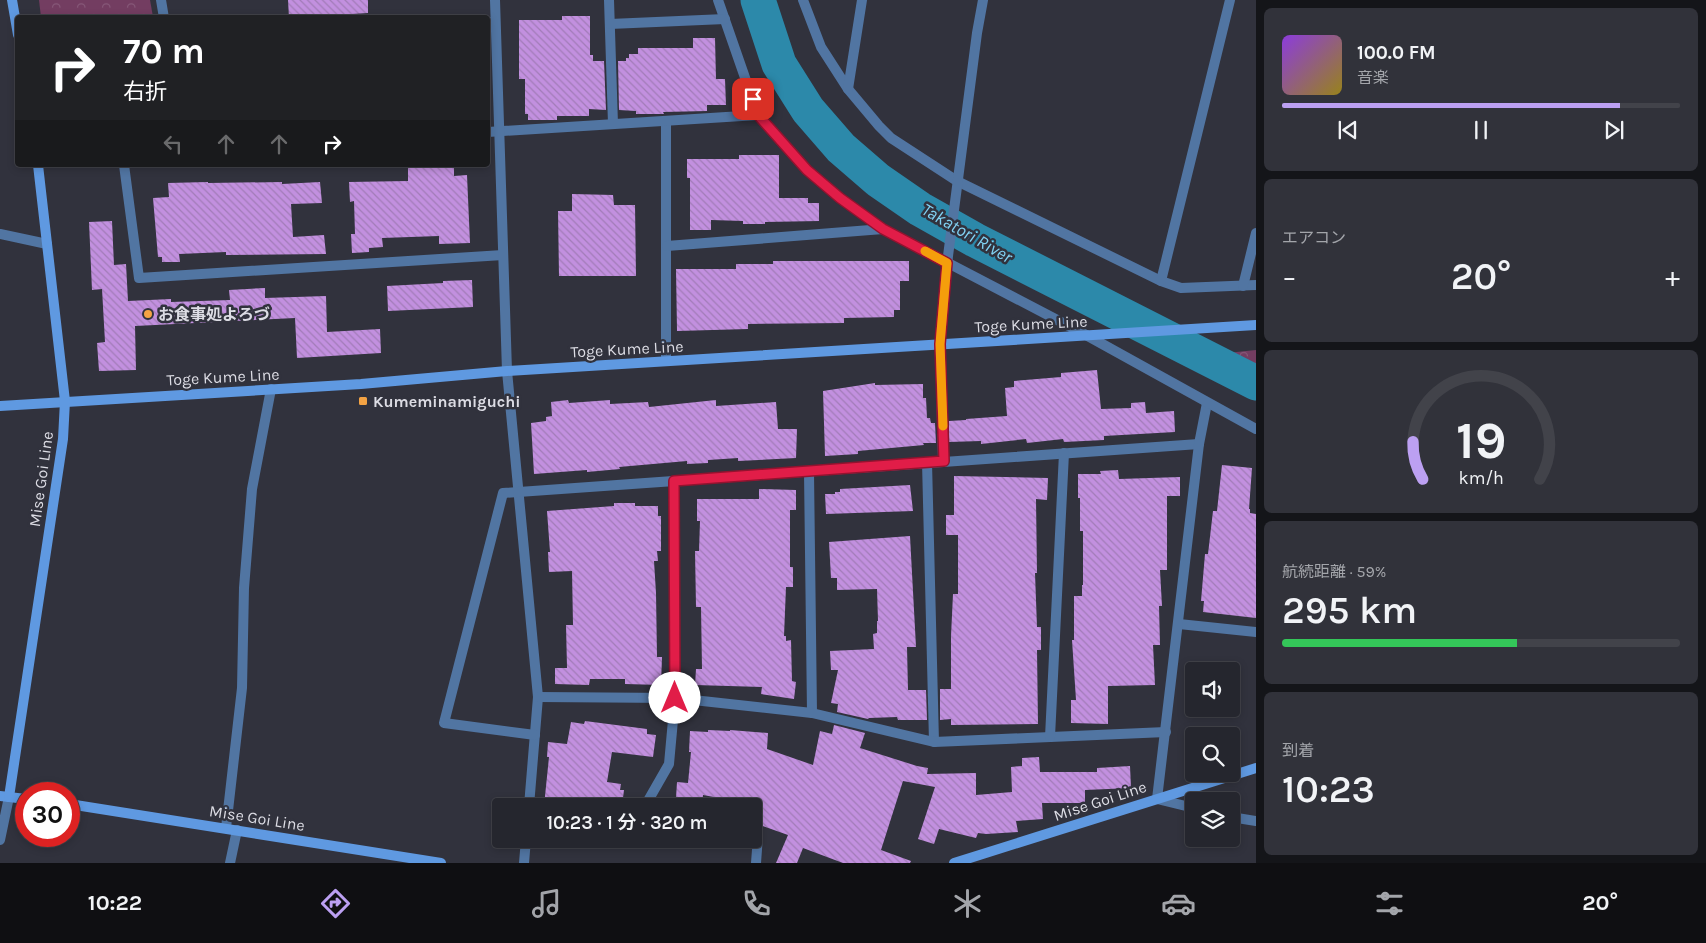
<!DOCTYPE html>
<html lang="ja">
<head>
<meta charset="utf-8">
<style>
  body { margin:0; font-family:Karla,"Noto Sans JP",sans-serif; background:#31323a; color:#f1f3f6; height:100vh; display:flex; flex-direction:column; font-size:19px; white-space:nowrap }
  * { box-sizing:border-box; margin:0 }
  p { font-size:16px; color:#a3a5aa }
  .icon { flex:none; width:28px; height:28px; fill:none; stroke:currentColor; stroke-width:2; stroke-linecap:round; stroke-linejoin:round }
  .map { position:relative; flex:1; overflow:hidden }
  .sheet { display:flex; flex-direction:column; gap:8px; padding:8px; background:#141519; width:450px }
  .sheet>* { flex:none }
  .banner { position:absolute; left:15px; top:15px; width:475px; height:152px; border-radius:5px; box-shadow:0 2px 8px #0003,0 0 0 1px #42434a; background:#202124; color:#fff; overflow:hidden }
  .fabs { position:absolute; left:1185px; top:662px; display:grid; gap:10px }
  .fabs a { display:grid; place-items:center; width:55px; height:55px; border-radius:5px; background:#25262e; box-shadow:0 2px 8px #0003,0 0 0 1px #42434a; font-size:25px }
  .speed { position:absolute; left:15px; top:782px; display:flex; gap:10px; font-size:25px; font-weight:700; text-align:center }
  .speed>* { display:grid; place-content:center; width:65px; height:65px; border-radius:50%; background:#25262e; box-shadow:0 2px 8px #0003,0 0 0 1px #42434a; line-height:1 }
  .speed .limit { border:8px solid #d22; background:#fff; color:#111 }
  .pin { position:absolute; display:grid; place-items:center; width:42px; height:42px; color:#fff; margin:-21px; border-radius:10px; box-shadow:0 2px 8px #0006 }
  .me { position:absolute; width:55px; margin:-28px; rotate:0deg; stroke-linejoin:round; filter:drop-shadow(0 0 4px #0008) }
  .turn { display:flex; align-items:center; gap:18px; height:105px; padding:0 25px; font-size:22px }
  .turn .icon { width:65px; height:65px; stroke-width:2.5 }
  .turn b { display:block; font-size:35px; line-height:42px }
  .lanes { display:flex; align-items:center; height:48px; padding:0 25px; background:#0003; justify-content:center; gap:25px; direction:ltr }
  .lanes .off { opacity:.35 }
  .big { font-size:38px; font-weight:600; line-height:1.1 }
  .sheet .tile { flex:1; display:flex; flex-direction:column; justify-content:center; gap:8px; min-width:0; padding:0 18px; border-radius:8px; background:#31323a }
  .sheet .dial { align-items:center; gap:0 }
  .dial svg { height:130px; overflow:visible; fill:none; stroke:#42434a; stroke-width:7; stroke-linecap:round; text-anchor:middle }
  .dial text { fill:#f1f3f6; stroke:none }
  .song { display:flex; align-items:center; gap:15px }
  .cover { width:60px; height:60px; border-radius:8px; background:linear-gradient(135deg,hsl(270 70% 55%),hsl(50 70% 35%)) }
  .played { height:5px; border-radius:2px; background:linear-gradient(90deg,#bca0f2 85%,#42434a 85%) }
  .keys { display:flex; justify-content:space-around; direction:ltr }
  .heat { display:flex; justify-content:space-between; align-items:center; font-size:28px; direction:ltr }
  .charge { height:8px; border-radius:4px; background:linear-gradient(90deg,#34c759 59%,#42434a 0) }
  .trip { position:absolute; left:492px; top:798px; width:270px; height:50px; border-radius:5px; background:#25262e; box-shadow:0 2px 8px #0003,0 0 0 1px #42434a; font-weight:600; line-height:50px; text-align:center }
  .dock { display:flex; height:80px; justify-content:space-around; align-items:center; background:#0f0f12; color:#a3a5aa }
  .dock .icon { width:35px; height:35px }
  .dock .current { color:#bca0f2 }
  .dock b { font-size:22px; color:#f1f3f6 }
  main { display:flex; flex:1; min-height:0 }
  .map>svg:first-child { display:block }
  .park { fill:url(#park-crowns) }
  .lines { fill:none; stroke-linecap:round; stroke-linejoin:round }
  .river { stroke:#2c89aa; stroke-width:35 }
  .building { fill:url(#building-back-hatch) }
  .minor { stroke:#5175a2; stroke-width:10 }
  .tertiary { stroke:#5175a2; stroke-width:10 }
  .secondary { stroke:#5f99e1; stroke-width:10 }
  .route-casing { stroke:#92132f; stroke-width:12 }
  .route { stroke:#e11d48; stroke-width:9 }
  .slow { stroke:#f59e0b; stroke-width:9 }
  .poi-dot { fill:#f4a344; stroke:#31323d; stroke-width:2 }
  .labels { text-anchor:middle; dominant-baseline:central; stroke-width:5; stroke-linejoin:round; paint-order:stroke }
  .poi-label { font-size:16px; font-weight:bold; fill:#dcdce4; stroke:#31323d; text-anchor:start }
  .street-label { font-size:16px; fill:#dcdce4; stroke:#31323d }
  .water-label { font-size:18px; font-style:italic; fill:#81d2f3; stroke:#31323d }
</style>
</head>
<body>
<main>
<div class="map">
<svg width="1256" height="863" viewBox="0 0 1256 863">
  <defs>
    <pattern id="park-crowns" width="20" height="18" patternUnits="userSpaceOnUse" patternTransform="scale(1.25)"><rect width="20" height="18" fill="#733d61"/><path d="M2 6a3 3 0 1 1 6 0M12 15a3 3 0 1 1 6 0" fill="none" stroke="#865878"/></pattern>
    <pattern id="building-back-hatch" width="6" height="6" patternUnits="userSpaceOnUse" patternTransform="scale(1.25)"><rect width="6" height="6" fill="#c290df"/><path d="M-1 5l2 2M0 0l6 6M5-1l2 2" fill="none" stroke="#a27cb8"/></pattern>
  </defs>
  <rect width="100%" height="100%" fill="#31323d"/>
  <g class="park">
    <polygon points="39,0 150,0 153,17 41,17"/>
    <polygon points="1256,350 1256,366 1227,353"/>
  </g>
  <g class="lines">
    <polyline class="river" points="758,0 779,64 808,110 841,148 878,180 920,209 975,240 1256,383"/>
  </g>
  <g class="building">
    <polygon points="288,0 368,0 368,13 335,15 335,18 289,18"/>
    <polygon points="562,16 590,16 590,55 593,55 593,61 604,61 606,110 589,109 589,116 557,116 557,120 528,120 528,114 525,114 525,79 519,79 519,20 562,20"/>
    <polygon points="693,38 715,38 716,79 725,79 726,105 707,105 707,111 663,112 664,114 636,114 636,111 619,110 618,61 626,61 626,58 629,58 629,54 638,54 638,48 693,48"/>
    <polygon points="739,155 779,155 779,198 808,198 808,203 819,203 819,221 765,222 765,224 743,224 743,221 711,220 711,230 690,230 690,178 687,178 687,159 739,159"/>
    <polygon points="408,165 454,165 454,176 467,175 470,243 439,244 439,236 382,238 383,247 369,248 369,252 352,253 351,234 355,234 354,201 350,202 349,182 408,181"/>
    <polygon points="208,182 208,183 282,182 282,184 320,182 322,203 291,204 293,237 324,235 326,254 226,255 226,252 179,254 180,262 162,262 162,257 158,257 153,198 169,197 168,183"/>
    <polygon points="572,194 613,195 614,205 635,205 636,276 559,276 558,211 572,211"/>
    <polygon points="112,221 114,265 126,264 128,301 171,299 171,302 230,300 229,290 265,288 265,298 326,296 327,332 380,329 381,353 297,358 295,318 135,326 136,370 99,371 97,343 105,342 102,289 92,290 89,222"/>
    <polygon points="773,261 909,261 909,281 900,281 900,310 894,310 894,317 844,318 844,323 748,324 748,329 677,331 676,269 736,269 736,264 773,264"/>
    <polygon points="472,280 473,307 388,311 387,286 443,283 443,281"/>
    <polygon points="1097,370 1101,409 1131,408 1131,403 1145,402 1146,413 1174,411 1175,432 1104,436 1104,440 1064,442 1063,439 1027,443 1026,439 981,444 981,441 949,442 949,421 966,420 966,419 1007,416 1005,388 1014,387 1014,381 1061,377 1061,373"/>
    <polygon points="875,383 875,385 923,384 923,398 926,398 927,418 930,418 931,423 935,423 936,443 923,443 924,445 858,451 858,454 825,456 823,391"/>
    <polygon points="568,400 569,403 610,400 610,404 648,402 649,407 716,400 716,406 776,402 778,429 797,429 796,458 738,461 738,458 708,460 708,463 687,464 687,461 619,467 620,469 587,472 587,470 534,474 531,423 546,421 546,417 552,416 551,402"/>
    <polygon points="1222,465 1252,468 1249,509 1250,509 1250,513 1256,514 1256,618 1203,612 1204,601 1201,601 1205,554 1208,554 1213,511 1217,511"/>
    <polygon points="1118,470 1119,479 1180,477 1180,496 1167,496 1167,570 1160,570 1162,606 1159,606 1160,645 1153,645 1155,685 1108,686 1108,724 1071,723 1071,700 1076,700 1072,640 1074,640 1074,596 1082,596 1082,585 1083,585 1083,531 1080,531 1080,498 1078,498 1078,474 1101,474 1100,471"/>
    <polygon points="954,476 1048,478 1047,500 1036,499 1037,573 1035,573 1037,627 1041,627 1041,650 1037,650 1038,724 951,725 951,719 940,720 940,689 951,689 951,636 953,594 958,594 958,535 946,535 946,515 954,515"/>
    <polygon points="910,485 913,511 826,514 825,494 835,494 835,492 840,492 840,489"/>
    <polygon points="759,489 796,490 796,510 790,510 790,567 793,567 793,587 786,587 784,636 786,636 786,641 791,640 792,681 796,682 794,699 761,694 762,687 695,685 696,669 702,669 701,607 696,607 695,551 699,551 700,521 697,521 697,499 759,499"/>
    <polygon points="614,503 635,503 635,506 658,506 658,516 661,516 661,551 657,551 658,561 654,561 656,593 657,657 662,657 661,685 625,684 625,679 590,679 589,685 555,684 555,668 567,668 566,625 573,625 572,571 549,572 548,552 550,552 547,511 614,506"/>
    <polygon points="910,536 916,647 907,647 908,690 926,690 927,720 898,720 897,717 869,718 868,719 837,712 838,704 831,703 838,670 831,670 830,651 874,649 873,634 877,633 877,621 878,621 877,589 837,590 837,578 831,578 829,542"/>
    <polygon points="585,721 647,729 647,734 656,735 653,757 612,752 607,782 621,784 620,790 624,790 622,806 544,806 549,757 547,757 548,742 567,744 571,722 584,724"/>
    <polygon points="834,725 865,733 860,748 917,766 928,768 927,774 976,773 976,795 1012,792 1011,767 1022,766 1022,758 1039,757 1040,772 1097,772 1097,768 1130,766 1131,788 1085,790 1085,803 1042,803 1043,819 1016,821 1018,832 986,834 978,833 976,838 939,829 934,844 918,839 935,787 903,781 881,850 911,861 910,863 843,863 803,848 797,863 776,863 788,835 754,823 754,806 745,806 746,803 703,795 702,806 681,806 682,798 676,798 677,782 688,783 691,752 689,752 690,731 708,732 708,730 730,731 730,730 768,733 767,749 813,765 820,731 832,734"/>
  </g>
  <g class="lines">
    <g class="minor">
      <polyline points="161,0 164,18"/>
      <polyline points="609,0 613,124"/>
      <polyline points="718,0 758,115 807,170 840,198 883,229 1086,335"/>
      <polyline points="803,0 821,47 848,89 879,126 891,138 957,181 1161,281 1181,288 1256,285"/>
      <polyline points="488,22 495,22"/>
      <polyline points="610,24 725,19"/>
      <polyline points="848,89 862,0"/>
      <polyline points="666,121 666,361"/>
      <polyline points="488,132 758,115"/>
      <polyline points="124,165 139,278 503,255"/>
      <polyline points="0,234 47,244"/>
      <polyline points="667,246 883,229"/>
      <polyline points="1161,281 1230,0"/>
      <polyline points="1243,286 1256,233"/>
      <polyline points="940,344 943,461"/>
      <polyline points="507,371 538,697 529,806"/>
      <polyline points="927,462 934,742"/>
      <polyline points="809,472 812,713"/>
      <polyline points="1179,624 1256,632"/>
      <polyline points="538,697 675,698 812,713 934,742 1166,732"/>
      <polyline points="535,735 444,723 503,493 1199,444"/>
      <polyline points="1050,737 1064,453"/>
      <polyline points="645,806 669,764 675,698 674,481"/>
      <polyline points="1194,808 1157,799 1199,444 1207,403"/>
      <polyline points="1231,817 1256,821"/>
      <polyline points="226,828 242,688 244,588 252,489 271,389"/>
      <polyline points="754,833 758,836 756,863"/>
      <polyline points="0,840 9,797"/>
      <polyline points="230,863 237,830"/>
      <polyline points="524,863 526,839"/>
    </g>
    <g class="tertiary">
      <polyline points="495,0 507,371"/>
      <polyline points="1086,335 1256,429"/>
      <polyline points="940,344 948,256 977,33 983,0"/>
    </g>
    <g class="secondary">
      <polyline points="12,0 18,35"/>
      <polyline points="0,406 361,384 507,371 1256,325"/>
      <polyline points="0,796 26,799"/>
      <polyline points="9,797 63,439 65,401 38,165"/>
      <polyline points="69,804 441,863"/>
      <polyline points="954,863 1256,768"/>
    </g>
  </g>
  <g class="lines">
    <defs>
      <polyline id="route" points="675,698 674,481 944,461 940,344 947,263 883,229 840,198 807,170 758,115 753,99"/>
    </defs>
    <use href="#route" class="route-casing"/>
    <use href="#route" class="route"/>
    <polyline class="slow" points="925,251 947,263 940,344 943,426"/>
  </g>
  <g class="poi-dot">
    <circle cx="148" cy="314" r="5"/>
    <rect x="358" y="396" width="10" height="10" rx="2.5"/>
  </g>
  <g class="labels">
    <g class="poi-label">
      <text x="158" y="314">お食事処よろづ</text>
      <text x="373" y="401">Kumeminamiguchi</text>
    </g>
    <g class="street-label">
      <text transform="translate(1031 324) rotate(-3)">Toge Kume Line</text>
      <text transform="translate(627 349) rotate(-3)">Toge Kume Line</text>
      <text transform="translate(223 377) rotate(-3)">Toge Kume Line</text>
      <text transform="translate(41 479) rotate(-82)">Mise Goi Line</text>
      <text transform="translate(1100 801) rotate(-18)">Mise Goi Line</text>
      <text transform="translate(257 818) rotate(9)">Mise Goi Line</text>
    </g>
    <g class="water-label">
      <text transform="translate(967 233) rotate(30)">Takatori River</text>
    </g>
  </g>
</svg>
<div class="fabs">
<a><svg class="icon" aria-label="sound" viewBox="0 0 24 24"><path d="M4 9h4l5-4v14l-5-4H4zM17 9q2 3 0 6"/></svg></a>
<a><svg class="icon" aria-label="search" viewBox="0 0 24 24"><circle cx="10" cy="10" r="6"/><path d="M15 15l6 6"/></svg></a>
<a><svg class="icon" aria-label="layers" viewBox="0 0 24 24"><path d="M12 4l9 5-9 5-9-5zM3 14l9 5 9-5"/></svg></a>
</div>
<div class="speed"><div class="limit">30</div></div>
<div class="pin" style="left:753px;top:99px;background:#d93025"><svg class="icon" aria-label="arrive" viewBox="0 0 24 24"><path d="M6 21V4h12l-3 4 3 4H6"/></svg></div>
<svg class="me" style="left:675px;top:698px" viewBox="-20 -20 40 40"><circle r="19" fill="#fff"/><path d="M0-13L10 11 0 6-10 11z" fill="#e11d48"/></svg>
<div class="trip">10:23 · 1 分 · 320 m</div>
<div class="banner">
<div class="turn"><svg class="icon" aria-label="right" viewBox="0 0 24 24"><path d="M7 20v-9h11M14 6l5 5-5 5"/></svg><div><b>70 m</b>右折</div></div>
<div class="lanes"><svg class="icon off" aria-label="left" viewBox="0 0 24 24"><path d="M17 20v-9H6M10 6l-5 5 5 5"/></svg><svg class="icon off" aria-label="ahead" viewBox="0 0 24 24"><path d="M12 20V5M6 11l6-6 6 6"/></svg><svg class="icon off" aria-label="ahead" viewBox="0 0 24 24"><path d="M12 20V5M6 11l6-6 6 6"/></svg><svg class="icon" aria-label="right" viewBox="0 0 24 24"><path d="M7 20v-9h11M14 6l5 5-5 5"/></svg></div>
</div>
</div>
<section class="sheet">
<div class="tile">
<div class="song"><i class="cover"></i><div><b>100.0 FM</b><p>音楽</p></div></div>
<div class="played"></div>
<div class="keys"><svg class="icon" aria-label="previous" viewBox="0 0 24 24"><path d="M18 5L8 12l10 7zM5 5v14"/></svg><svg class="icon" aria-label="pause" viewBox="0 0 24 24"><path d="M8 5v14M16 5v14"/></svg><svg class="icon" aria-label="next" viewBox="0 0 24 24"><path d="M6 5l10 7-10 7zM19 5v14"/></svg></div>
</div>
<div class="tile"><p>エアコン</p>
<div class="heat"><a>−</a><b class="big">20°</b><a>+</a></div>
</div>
<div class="tile dial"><svg viewBox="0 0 100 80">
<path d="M14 69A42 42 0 1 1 86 69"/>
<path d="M14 69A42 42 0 0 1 8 46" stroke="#bca0f2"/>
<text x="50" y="56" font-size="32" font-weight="700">19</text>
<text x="50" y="72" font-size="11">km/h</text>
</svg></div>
<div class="tile"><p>航続距離 · 59%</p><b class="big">295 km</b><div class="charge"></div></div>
<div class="tile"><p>到着</p><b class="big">10:23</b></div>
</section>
</main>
<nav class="dock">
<b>10:22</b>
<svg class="icon current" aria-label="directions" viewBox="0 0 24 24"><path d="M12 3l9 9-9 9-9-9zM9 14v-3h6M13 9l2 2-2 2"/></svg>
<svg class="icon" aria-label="music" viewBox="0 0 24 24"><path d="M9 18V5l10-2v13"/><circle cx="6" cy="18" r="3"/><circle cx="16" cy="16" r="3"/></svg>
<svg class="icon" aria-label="phone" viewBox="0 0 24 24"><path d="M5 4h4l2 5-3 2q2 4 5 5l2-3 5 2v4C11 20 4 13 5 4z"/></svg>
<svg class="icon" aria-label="climate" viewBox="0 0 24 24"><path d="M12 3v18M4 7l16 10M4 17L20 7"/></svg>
<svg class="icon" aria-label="car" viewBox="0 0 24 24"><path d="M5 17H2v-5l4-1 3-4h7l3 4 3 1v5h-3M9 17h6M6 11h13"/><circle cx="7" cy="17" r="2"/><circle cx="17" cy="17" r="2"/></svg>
<svg class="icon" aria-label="filters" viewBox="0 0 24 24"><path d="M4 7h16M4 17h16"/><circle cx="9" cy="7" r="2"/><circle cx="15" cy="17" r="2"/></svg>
<b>20°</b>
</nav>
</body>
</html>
